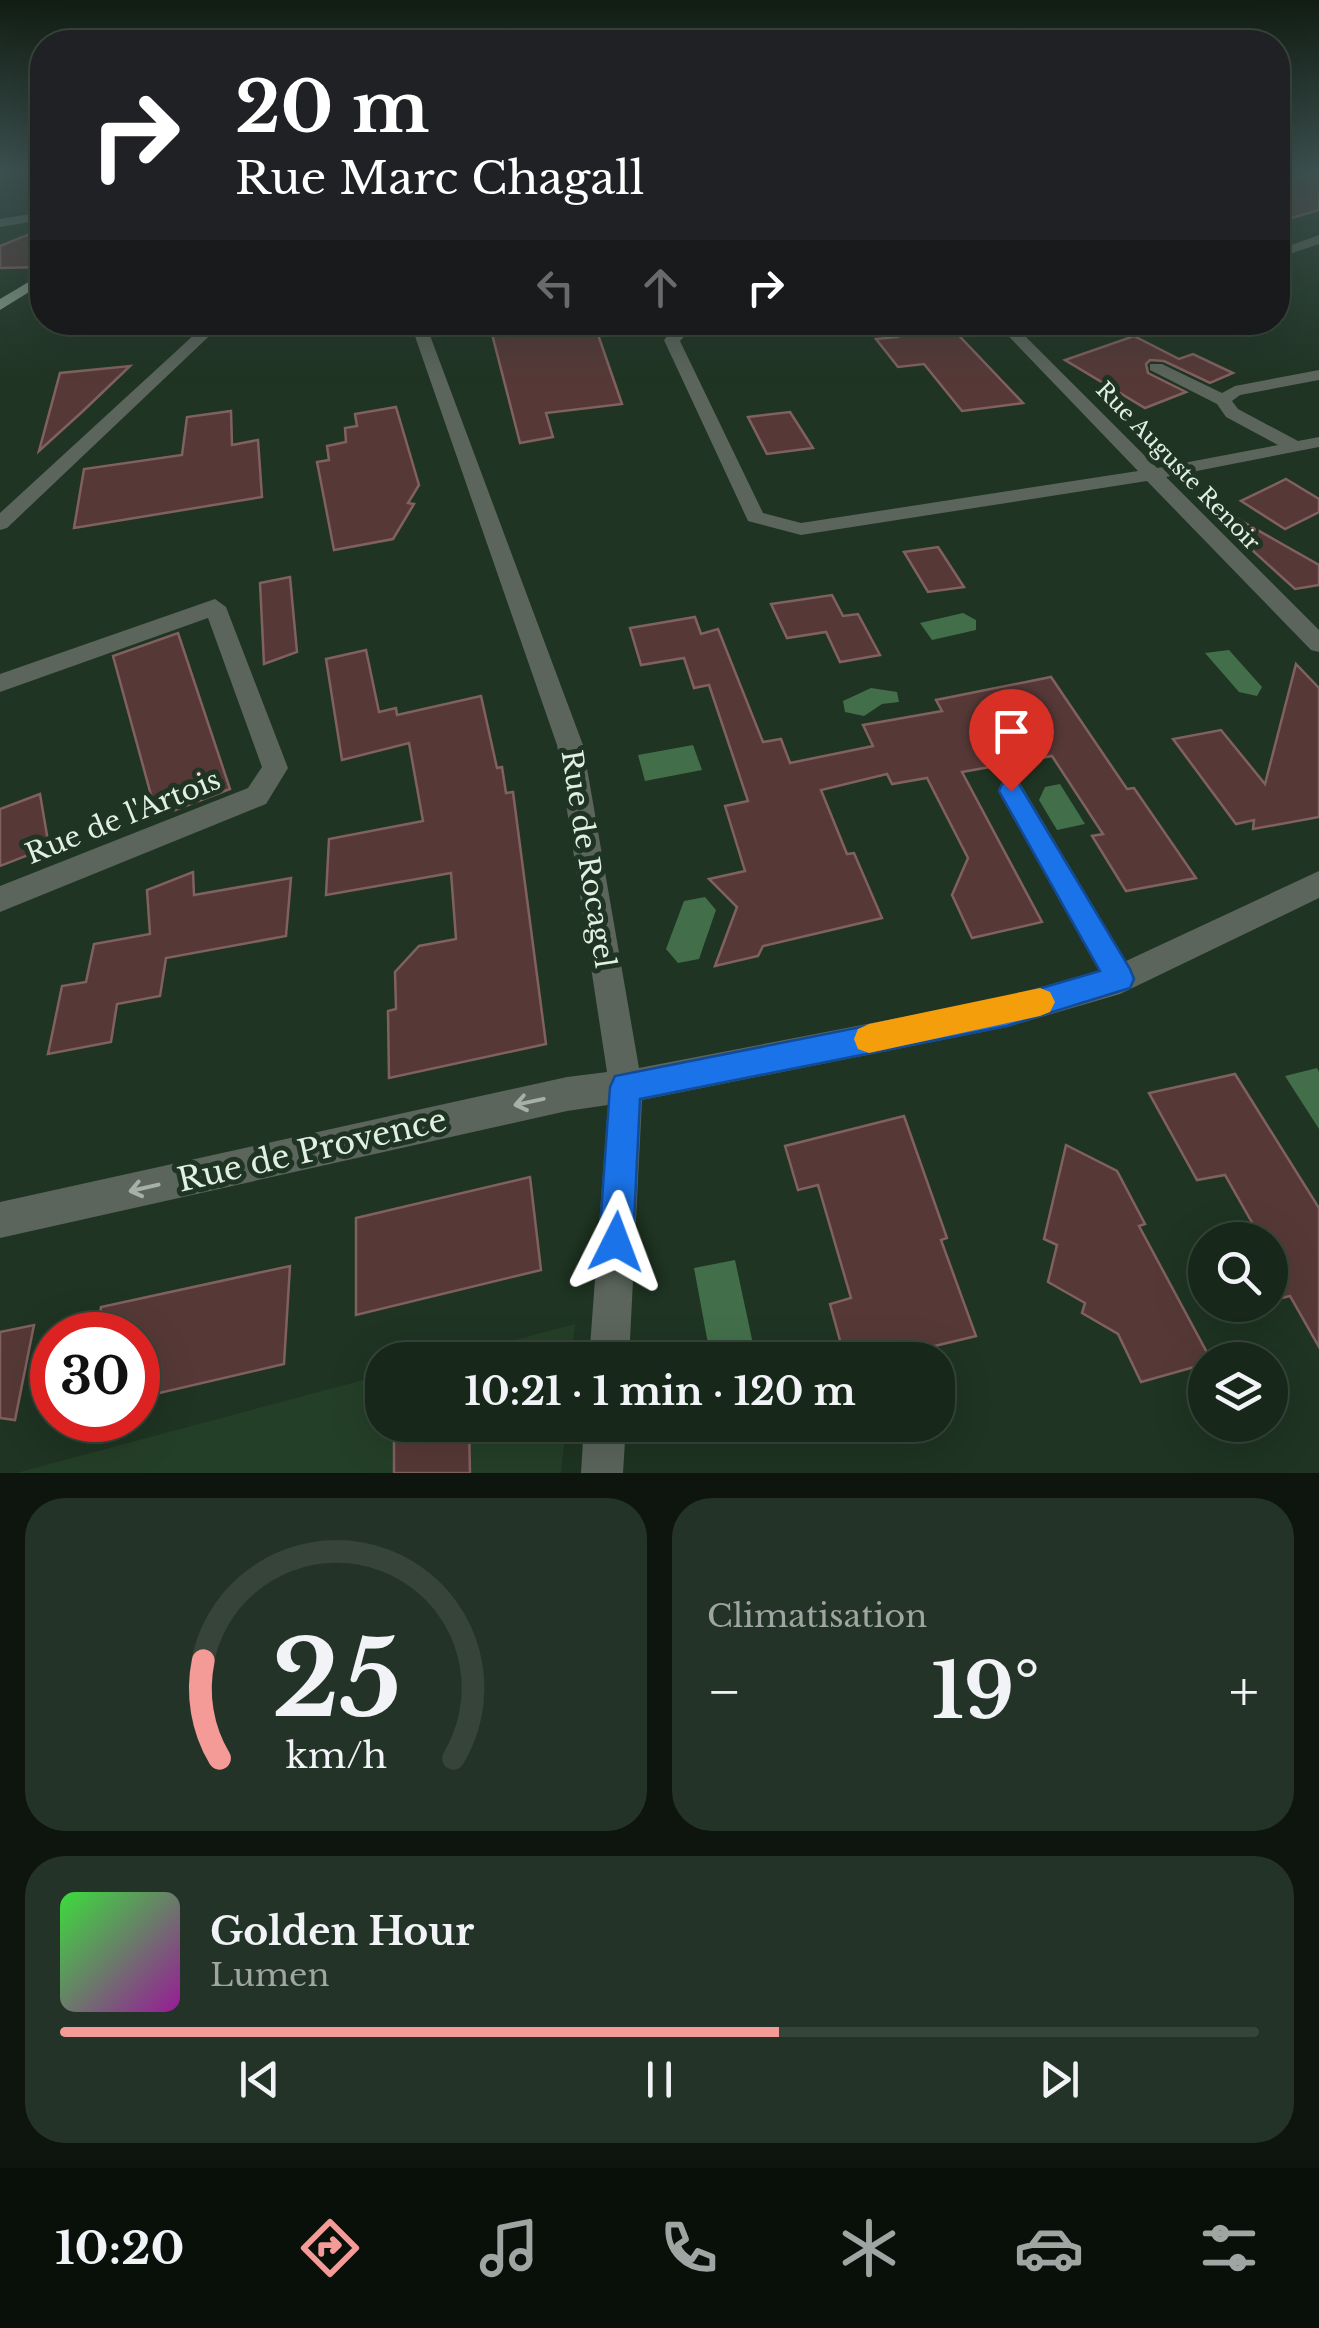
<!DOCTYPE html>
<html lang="fr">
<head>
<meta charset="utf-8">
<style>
  body { margin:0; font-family:"Libre Baskerville",serif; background:#243327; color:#f1f3f6; height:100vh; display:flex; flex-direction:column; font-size:38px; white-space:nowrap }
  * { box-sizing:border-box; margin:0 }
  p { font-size:32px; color:#9ea5a2 }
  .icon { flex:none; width:55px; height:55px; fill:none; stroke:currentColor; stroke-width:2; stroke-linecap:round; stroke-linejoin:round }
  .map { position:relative; height:1473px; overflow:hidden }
  .sheet { display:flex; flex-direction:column; gap:25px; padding:25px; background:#0d150e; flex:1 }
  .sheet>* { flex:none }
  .top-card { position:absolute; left:30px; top:30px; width:1260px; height:305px; border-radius:40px; box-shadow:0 10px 40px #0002,0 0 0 2px #364439; background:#202124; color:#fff; overflow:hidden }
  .buttons { position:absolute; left:1188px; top:1222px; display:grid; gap:20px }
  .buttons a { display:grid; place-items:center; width:100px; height:100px; border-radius:50%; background:#17271a; box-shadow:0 10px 40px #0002,0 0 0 2px #364439; font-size:50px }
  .speed { position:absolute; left:30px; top:1312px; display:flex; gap:20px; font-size:50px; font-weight:700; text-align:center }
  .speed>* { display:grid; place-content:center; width:130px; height:130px; border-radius:50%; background:#17271a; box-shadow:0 10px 40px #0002,0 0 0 2px #364439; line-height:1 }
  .speed .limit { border:15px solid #d22; background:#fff; color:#111 }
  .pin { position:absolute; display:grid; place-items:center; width:85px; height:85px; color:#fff; margin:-102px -42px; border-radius:50% 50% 50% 0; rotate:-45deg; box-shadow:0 0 10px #0007 }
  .pin .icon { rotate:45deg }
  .me { position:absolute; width:110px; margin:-55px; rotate:3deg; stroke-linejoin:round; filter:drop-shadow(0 0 8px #0008) }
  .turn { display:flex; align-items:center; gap:35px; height:210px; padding:0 40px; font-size:45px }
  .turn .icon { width:130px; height:130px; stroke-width:2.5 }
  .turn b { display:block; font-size:70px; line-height:85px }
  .lanes { display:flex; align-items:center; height:95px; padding:0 40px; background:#0003; justify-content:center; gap:50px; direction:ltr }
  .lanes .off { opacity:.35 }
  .big { font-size:75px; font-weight:700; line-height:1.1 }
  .sheet .widget { flex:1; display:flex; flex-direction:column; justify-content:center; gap:15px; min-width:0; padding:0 35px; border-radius:40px; background:#243327 }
  .sheet .dial { align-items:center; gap:0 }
  .dial svg { height:260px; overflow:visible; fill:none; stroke:#364439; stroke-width:7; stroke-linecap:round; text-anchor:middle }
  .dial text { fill:#f1f3f6; stroke:none }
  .song { display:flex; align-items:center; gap:30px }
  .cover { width:120px; height:120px; border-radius:15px; background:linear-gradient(135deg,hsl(120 70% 55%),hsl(300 70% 35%)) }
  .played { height:10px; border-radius:5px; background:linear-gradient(90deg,#f59b97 60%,#364439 60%) }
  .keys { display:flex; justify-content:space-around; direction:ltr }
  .heat { display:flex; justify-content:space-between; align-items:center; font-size:55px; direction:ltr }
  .sheet .tiles { flex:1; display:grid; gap:25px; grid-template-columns:1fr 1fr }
  .widget:last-child { grid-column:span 2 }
  .trip { position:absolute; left:365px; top:1342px; width:590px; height:100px; border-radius:40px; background:#17271a; box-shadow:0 10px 40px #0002,0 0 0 2px #364439; font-weight:700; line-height:100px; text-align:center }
  .tabs { display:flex; height:160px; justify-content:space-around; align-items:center; background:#09100a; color:#9ea5a2 }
  .tabs .icon { width:70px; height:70px }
  .tabs .selected { color:#f59b97 }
  .tabs b { font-size:45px; color:#f1f3f6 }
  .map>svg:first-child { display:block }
  .built { fill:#243f28 }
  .water { fill:#426f49 }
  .building { fill:#563937; stroke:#81615f; stroke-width:2.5 }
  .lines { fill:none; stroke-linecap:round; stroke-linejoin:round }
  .minor { fill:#5b655c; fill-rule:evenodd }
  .major { fill:#879b89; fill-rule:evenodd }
  .oneway { stroke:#a5b1a6 }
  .route { fill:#1a73e8; stroke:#114b97; stroke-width:2.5 }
  .slow { fill:#f59e0b }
  .labels { text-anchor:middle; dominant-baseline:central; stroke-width:10; stroke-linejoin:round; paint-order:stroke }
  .far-street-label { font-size:22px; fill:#e2efe3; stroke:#1f3422 }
  .street-label { font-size:28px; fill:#e2efe3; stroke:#1f3422 }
  .near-street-label { font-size:32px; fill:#e2efe3; stroke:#1f3422 }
</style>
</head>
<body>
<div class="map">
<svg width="1319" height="1473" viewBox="0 0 1319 1473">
  <rect width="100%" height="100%" fill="#1f3422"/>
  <g class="built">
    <polygon points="575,1324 571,1360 440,1360"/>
    <polygon points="382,1375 382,1425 566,1425 561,1473 16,1473"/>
  </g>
  <g class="water">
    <polygon points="963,613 976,620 976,630 932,640 920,623"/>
    <polygon points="1229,650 1262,687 1257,696 1239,692 1205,653"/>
    <polygon points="871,688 897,692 899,702 882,704 864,716 845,712 843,701"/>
    <polygon points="693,745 702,770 645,781 638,755"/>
    <polygon points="1060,784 1085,824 1057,830 1039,800 1045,787"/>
    <polygon points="705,897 716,910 699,959 678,963 666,949 684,901"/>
    <polygon points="1317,1068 1319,1072 1319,1129 1285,1076"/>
    <polygon points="735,1260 756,1358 711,1360 694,1268"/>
  </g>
  <g class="building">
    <polygon points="1319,172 1319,210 1278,222 1278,183"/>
    <polygon points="42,229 42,267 0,268 0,246"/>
    <polygon points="884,322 946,322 1023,403 962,411 924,364 898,367 876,339 897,337"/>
    <polygon points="594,323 622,404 546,413 553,437 520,443 492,334"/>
    <polygon points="1134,336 1179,359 1193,354 1233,373 1210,383 1164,361 1150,360 1146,364 1148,373 1186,392 1145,408 1065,360"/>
    <polygon points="130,366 83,411 39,451 60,373"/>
    <polygon points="396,407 419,485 408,503 414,504 393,539 334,550 317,462 329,460 327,446 346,442 345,428 357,426 355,414"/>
    <polygon points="231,411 232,445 258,440 262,497 74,528 84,469 182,455 187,417"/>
    <polygon points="790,412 813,448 767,454 748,417"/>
    <polygon points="1286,479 1319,499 1319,512 1285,529 1241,501"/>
    <polygon points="1238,519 1319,565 1319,585 1295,589 1230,530"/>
    <polygon points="938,547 964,587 928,592 904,552"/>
    <polygon points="290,577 297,652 264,664 260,583"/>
    <polygon points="832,595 843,616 858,614 880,655 840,662 826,632 787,638 771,604"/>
    <polygon points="695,617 701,634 718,629 763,742 781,739 790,763 873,746 863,725 942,711 936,700 1051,677 1127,789 1134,788 1196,878 1126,891 1092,836 1103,834 1052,756 962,772 1042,922 972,938 952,895 968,858 927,778 892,784 887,774 821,790 847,854 854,853 882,918 763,946 758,956 715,966 737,907 709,879 745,871 725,806 748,801 709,685 694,688 684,658 641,665 630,628"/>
    <polygon points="178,633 230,789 157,817 113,656"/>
    <polygon points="366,650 379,712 396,708 397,715 481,696 497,768 502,767 506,793 513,792 546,1044 389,1078 388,1011 396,1009 395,972 419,946 456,939 451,873 326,895 329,839 423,821 409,743 342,760 326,659"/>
    <polygon points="1296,664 1319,688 1319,817 1253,829 1254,820 1236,824 1173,739 1221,730 1265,784"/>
    <polygon points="40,794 49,847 0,866 0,809"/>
    <polygon points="193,872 194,895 291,878 286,936 166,958 160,996 117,1004 111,1042 48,1054 62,986 86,982 94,944 150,934 147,890"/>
    <polygon points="1235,1074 1319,1208 1319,1347 1290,1296 1270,1301 1270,1240 1262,1240 1225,1175 1197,1180 1149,1093"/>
    <polygon points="904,1116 947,1238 941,1240 976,1336 889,1357 885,1345 844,1355 830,1304 851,1298 818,1185 798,1190 785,1146"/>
    <polygon points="1066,1145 1117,1171 1145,1224 1139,1226 1211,1360 1205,1360 1205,1364 1141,1382 1118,1334 1082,1313 1085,1303 1048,1282 1057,1245 1044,1239"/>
    <polygon points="530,1177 541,1270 356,1315 356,1218"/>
    <polygon points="290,1266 284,1364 138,1398 138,1335 97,1335 101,1307"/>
    <polygon points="34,1325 15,1420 0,1418 0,1332"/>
    <polygon points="431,1425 469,1425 470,1473 394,1473 394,1433"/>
  </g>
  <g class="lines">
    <g class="minor">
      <polygon points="42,212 42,220 0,227 0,219"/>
      <polygon points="1319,235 1319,244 1278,258 1278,250"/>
      <polygon points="208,322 224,322 7,528 0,530 0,513"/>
      <polygon points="410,322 425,322 583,745 639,1068 1007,997 1099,971 998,791 1002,783 1011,780 1020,783 1126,961 1319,871 1319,898 1120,994 1007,1027 642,1100 629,1360 589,1360 608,1105 567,1111 0,1238 0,1202 567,1077 607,1072 557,745"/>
      <polygon points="681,322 697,322 680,341 763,513 801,523 1138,471 995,322 1011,322 1157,468 1278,445 1226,417 1217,404 1150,370 1150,364 1162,364 1222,393 1235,386 1319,370 1319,380 1240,395 1232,401 1238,409 1298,441 1319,437 1319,447 1166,477 1319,630 1319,652 1311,650 1147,481 801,535 748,521 664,340"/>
      <polygon points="215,599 226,607 288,768 266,804 0,912 0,886 248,788 262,767 208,618 0,692 0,674"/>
      <polygon points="584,1425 626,1425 623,1473 581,1473"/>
    </g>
    <polygon class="major" points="42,274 42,284 0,310 0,299"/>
  </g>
  <defs><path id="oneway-shaft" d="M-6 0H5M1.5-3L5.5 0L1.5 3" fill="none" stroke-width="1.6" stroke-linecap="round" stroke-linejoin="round" transform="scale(2.5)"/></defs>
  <g class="oneway">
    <use href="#oneway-shaft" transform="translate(529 1102) rotate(168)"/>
    <use href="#oneway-shaft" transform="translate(144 1188) rotate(167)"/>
  </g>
  <linearGradient id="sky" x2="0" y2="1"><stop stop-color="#111d13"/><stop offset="0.45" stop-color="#3c504f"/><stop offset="1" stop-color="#3c504f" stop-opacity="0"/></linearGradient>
  <rect width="1319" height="379" fill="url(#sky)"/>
  <polygon class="route" points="1011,781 1019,784 1130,969 1134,979 1130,988 1007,1026 640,1099 633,1242 628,1254 616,1259 604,1254 599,1242 610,1087 615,1076 1007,998 1100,971 999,791 1002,784"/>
  <polygon class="slow" points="1040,988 1050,992 1055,1002 1050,1012 1040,1016 869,1053 858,1049 854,1039 858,1029 869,1024"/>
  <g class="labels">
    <g class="far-street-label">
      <text transform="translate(1178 466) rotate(46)">Rue Auguste Renoir</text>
    </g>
    <g class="street-label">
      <text transform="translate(123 817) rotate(-22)">Rue de l'Artois</text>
      <text transform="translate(588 859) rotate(81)">Rue de Rocagel</text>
    </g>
    <g class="near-street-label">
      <text transform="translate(312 1150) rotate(-13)">Rue de Provence</text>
    </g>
  </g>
</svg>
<div class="buttons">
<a><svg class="icon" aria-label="search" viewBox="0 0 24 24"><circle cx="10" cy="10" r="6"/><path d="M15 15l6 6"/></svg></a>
<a><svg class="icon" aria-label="layers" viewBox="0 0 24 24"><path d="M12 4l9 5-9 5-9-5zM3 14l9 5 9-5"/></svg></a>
</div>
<div class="speed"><div class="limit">30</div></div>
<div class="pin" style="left:1011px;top:791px;background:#d93025"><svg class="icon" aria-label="arrive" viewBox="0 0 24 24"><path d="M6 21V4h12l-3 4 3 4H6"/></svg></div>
<svg class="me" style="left:616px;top:1242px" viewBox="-20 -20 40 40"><path d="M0-17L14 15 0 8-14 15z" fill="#1a73e8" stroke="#fff" stroke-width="4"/></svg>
<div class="trip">10:21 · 1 min · 120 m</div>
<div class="top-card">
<div class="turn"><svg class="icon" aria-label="right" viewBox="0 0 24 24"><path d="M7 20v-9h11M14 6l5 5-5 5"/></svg><div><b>20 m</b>Rue Marc Chagall</div></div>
<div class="lanes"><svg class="icon off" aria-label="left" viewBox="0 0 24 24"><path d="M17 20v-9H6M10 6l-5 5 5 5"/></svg><svg class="icon off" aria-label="ahead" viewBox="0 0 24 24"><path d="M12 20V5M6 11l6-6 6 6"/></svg><svg class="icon" aria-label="right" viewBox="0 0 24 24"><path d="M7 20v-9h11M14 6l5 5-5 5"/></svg></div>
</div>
</div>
<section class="sheet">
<div class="tiles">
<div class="widget dial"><svg viewBox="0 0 100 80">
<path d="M14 69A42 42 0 1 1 86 69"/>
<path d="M14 69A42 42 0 0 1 9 39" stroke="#f59b97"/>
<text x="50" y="56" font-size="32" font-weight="700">25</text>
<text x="50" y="72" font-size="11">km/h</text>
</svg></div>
<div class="widget"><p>Climatisation</p>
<div class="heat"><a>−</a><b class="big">19°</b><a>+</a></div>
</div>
<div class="widget">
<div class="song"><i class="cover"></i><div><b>Golden Hour</b><p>Lumen</p></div></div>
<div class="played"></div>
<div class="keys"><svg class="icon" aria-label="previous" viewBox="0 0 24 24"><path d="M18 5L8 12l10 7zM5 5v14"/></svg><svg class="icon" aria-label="pause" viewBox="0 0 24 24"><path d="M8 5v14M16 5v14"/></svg><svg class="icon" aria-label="next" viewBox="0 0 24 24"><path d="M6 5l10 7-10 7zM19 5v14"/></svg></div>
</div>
</div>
</section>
<nav class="tabs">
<b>10:20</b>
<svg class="icon selected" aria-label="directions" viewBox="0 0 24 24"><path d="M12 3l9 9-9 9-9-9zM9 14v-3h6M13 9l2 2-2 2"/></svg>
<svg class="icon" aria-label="music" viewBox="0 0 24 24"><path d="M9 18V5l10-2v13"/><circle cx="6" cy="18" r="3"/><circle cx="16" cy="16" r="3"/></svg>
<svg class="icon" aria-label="phone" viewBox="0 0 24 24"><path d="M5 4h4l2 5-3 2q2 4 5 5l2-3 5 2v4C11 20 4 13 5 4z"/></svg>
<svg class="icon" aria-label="climate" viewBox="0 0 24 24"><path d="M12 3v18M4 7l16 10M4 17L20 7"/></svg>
<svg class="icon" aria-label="car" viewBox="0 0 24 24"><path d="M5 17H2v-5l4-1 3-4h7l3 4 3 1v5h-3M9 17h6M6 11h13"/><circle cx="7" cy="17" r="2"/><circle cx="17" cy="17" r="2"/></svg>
<svg class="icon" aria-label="filters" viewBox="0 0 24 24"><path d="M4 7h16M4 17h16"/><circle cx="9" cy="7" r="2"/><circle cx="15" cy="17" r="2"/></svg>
</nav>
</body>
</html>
